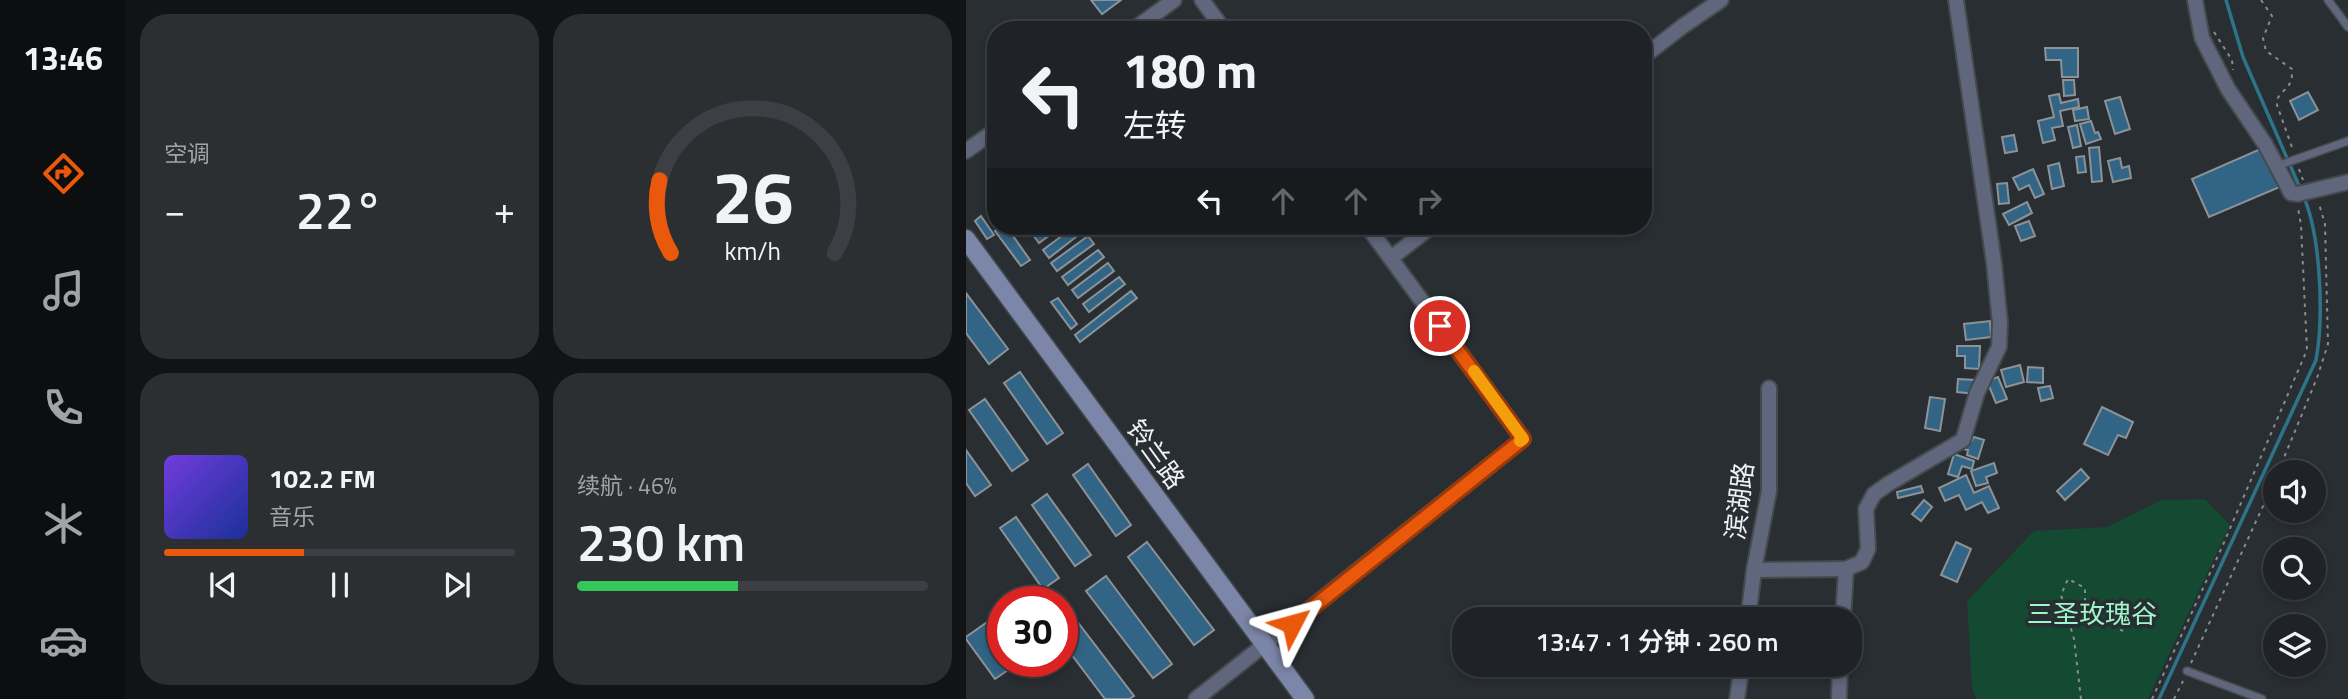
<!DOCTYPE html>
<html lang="zh">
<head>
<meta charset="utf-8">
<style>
  body { margin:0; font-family:"Titillium Web","Noto Sans SC",sans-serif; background:#2c2f32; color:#f1f3f6; height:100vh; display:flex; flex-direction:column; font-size:26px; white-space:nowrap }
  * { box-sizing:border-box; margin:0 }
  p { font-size:23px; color:#a1a4a7 }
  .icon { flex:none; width:38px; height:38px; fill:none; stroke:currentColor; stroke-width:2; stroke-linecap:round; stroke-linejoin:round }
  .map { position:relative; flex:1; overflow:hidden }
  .panel { display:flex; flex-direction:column; gap:14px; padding:14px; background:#111315; width:840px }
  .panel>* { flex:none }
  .hud { position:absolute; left:21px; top:21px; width:665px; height:214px; border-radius:28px; box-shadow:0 4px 10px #0003,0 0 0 2px #3c3f43; background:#1f2226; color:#f1f3f6; overflow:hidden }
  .tools { position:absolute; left:1297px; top:460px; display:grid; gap:14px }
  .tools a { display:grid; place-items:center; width:63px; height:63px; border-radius:50%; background:#1f2226; box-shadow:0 4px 10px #0003,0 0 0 2px #3c3f43; font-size:35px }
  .speed { position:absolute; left:21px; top:586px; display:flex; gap:14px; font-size:35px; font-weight:700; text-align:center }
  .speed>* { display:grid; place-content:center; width:91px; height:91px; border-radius:50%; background:#1f2226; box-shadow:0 4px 10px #0003,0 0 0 2px #3c3f43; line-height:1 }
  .speed .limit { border:10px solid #d22; background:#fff; color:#111 }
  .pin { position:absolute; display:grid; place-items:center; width:60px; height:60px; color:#fff; margin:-30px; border:4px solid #fff; border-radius:50%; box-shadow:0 2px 7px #0007 }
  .me { position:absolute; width:77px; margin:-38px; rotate:51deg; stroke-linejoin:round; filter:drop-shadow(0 0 5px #0008) }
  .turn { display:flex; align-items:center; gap:24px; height:147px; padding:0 21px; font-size:32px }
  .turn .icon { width:91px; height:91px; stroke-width:2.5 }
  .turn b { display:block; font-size:49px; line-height:60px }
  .lanes { display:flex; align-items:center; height:66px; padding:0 21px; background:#0003; justify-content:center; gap:35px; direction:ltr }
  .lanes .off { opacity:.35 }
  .big { font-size:52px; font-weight:600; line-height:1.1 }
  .panel .card { flex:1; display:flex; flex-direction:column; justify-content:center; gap:10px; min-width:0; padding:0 24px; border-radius:28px; background:#2c2f32 }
  .panel .dial { align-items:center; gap:0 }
  .dial svg { height:182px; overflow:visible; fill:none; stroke:#3c3f43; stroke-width:7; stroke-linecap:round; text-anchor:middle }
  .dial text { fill:#f1f3f6; stroke:none }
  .song { display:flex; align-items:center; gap:21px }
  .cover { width:84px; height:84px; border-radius:10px; background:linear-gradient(135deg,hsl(260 70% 55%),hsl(230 70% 35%)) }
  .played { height:7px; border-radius:4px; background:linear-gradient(90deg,#ea580c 40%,#3c3f43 40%) }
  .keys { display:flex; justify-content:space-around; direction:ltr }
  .heat { display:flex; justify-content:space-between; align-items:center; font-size:38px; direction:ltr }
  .charge { height:10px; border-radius:5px; background:linear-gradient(90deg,#34c759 46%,#3c3f43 0) }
  .panel .tiles { flex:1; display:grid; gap:14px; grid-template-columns:repeat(2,1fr) }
  .trip { position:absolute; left:486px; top:607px; width:410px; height:70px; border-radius:28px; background:#1f2226; box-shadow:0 4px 10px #0003,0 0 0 2px #3c3f43; font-weight:600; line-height:70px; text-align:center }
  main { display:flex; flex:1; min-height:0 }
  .tab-bar { display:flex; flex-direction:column; width:126px; justify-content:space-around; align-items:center; background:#0c0e0f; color:#a1a4a7 }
  .tab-bar .icon { width:49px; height:49px }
  .tab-bar .active { color:#ea580c }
  .tab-bar b { font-size:32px; color:#f1f3f6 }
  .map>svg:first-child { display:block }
  .green { fill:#144932 }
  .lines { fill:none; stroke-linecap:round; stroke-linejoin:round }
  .stream { stroke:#2e7489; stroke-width:3.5 }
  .building { fill:#326485; stroke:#8c9296; stroke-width:2 }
  .lane-casing { stroke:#454a4d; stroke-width:10 }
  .street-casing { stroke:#454a4d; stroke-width:18 }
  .secondary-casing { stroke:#454a4d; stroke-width:21 }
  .path { stroke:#878c8f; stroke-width:2; stroke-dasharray:3.5 5; stroke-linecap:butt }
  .lane { stroke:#60667c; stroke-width:7 }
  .street { stroke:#60667c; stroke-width:14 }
  .secondary { stroke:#7c86a8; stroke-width:18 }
  .route-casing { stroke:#983908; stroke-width:18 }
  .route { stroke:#ea580c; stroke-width:12 }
  .slow { stroke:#f59e0b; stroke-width:12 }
  .labels { text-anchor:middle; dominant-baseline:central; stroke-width:7; stroke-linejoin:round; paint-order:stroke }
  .street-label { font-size:26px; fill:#eff3f5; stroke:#292e32 }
  .park-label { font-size:26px; fill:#9ef7ca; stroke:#292e32 }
</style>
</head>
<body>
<main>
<nav class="tab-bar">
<b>13:46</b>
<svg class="icon active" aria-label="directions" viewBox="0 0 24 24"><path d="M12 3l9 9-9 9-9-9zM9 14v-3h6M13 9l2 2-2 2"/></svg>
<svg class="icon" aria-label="music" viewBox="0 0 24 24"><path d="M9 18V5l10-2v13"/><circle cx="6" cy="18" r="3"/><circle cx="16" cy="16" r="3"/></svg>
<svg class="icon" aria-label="phone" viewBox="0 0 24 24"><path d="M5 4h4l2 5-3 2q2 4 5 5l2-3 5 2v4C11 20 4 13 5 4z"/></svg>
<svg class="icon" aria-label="climate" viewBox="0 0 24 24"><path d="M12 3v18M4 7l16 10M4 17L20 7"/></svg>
<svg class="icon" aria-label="car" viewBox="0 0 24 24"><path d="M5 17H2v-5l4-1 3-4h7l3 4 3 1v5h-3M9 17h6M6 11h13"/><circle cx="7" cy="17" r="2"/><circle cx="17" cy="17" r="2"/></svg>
</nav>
<section class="panel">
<div class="tiles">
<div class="card"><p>空调</p>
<div class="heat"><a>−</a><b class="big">22°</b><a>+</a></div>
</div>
<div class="card dial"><svg viewBox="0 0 100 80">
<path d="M14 69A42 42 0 1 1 86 69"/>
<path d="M14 69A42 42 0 0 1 9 37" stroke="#ea580c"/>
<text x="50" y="56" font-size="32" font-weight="700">26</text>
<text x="50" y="72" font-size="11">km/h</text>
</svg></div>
<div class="card">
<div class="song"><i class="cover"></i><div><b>102.2 FM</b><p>音乐</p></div></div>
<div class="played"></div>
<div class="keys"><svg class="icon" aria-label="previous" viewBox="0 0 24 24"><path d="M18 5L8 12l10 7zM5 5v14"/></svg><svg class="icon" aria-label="pause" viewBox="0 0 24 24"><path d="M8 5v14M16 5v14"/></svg><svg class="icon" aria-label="next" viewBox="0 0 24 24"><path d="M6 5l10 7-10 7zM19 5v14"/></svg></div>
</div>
<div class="card"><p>续航 · 46%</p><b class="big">230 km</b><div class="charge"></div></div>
</div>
</section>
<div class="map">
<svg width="1382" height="699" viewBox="0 0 1382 699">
  <rect width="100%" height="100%" fill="#292e32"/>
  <polygon class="green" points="1239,499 1264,525 1182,699 1010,699 1006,688 1001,601 1068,531 1141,527 1196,500"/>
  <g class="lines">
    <g class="stream">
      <polyline points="1260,0 1277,57 1334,188"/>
      <path d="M1193,699L1350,360C1358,317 1355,236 1337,195"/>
    </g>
  </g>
  <g class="building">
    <polygon points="125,0 155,0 136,14"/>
    <polygon points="1079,48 1112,48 1112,77 1096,77 1095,60 1080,60"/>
    <polygon points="1097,80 1108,80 1109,95 1098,96"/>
    <polygon points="1342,92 1352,110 1333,120 1324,101"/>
    <polygon points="1093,94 1095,103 1112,99 1113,107 1094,111 1097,126 1086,128 1089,140 1077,143 1072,121 1088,117 1083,96"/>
    <polygon points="1154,97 1164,129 1149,134 1139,101"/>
    <polygon points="1121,107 1123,119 1109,121 1107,110"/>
    <polygon points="1125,121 1129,133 1132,132 1135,139 1120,144 1114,124"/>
    <polygon points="1111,125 1115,146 1107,148 1102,127"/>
    <polygon points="1048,135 1051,151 1039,153 1036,137"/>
    <polygon points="1133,147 1136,181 1126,182 1123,148"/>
    <polygon points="1299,147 1316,186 1243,217 1226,179"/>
    <polygon points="1118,156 1120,172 1112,173 1110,157"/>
    <polygon points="1154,158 1156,168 1163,166 1165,178 1147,182 1142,161"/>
    <polygon points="1093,163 1098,186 1086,189 1082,166"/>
    <polygon points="1067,169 1078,194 1069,198 1063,185 1053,190 1047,178"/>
    <polygon points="1041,183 1043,203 1033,204 1031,184"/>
    <polygon points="1061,202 1066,213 1043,225 1037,214"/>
    <polygon points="15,216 28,235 21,239 9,221"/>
    <polygon points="1063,221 1069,236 1055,241 1049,226"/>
    <polygon points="36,226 40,226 64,260 55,266 29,231"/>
    <polygon points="80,226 96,226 73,243 67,235"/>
    <polygon points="109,226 115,226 119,230 83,258 77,250"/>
    <polygon points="122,236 128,244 91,271 85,263"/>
    <polygon points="132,250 138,257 102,285 96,277"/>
    <polygon points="142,263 148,271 112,298 106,290"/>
    <polygon points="153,277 159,284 123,312 117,304"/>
    <polygon points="165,291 171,298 114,342 109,335"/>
    <polygon points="0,293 42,349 23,364 0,333"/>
    <polygon points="92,298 111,324 105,329 85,302"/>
    <polygon points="1024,321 1025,337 1000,340 998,324"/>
    <polygon points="991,346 1014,346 1013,369 999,368 999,356 991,356"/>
    <polygon points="1054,365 1058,382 1040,387 1035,370"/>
    <polygon points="1062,367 1077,368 1077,383 1061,382"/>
    <polygon points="54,372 97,433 81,444 38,383"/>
    <polygon points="1032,377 1041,399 1030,403 1021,381"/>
    <polygon points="992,379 1010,380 1009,394 991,392"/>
    <polygon points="1084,386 1087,398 1075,401 1072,388"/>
    <polygon points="964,397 979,399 974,431 959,428"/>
    <polygon points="19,399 62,460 46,471 3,410"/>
    <polygon points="1136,407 1167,422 1160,438 1152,435 1142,455 1118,444"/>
    <polygon points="1008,437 1018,440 1012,459 1001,455 1002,450 997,449 1000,441 1005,442"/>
    <polygon points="0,450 25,485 9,496 0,483"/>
    <polygon points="988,454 1008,461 1006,469 996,466 992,477 982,474"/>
    <polygon points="1028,463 1031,473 1020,477 1022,483 1010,486 1005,471"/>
    <polygon points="122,464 165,525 150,536 107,475"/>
    <polygon points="1115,469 1123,478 1099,500 1091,491"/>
    <polygon points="1000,475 1008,493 1023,486 1033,508 1022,513 1016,502 1000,510 993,495 979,501 973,488"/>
    <polygon points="955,486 957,492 932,498 931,492"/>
    <polygon points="81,494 125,555 109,566 66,505"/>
    <polygon points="958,500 966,507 955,521 946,514"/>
    <polygon points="50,517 93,578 77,589 34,528"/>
    <polygon points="181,542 248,630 228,645 162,557"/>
    <polygon points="990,542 1005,549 991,582 975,575"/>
    <polygon points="140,576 206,664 187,678 120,591"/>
    <polygon points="101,608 168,696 163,699 139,699 96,642 96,612"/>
    <polygon points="27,618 37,632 37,662 54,662 29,679 0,639 0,637"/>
  </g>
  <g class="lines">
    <defs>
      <g id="lane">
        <polyline points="1362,0 1382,27"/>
        <polyline points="1311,166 1382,141"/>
        <polyline points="1221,671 1296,699"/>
      </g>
      <g id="street">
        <polyline points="236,0 258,30"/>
        <polyline points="1229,0 1236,38 1262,89 1299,144 1325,193 1332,194 1382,182"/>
        <polyline points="167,30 208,0"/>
        <polyline points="677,57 717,26 755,0"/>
        <polyline points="0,151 30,130"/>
        <polyline points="425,258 466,226"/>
        <polyline points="788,570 880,569"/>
        <polyline points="782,620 788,570 803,491 803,388"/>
        <polyline points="877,620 880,569 896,562 902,549 900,509 908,494 922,484 997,440 1011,393 1033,347 1034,323 1028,263 990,0"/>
        <polyline points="230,699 557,439 401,226"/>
        <polyline points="771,699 776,665"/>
        <polyline points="873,699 874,665"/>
      </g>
      <polyline id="secondary" points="0,239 339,699"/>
    </defs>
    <use href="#lane" class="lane-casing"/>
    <use href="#street" class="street-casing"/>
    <use href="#secondary" class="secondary-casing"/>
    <g class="path">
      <path d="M1295,0L1306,16L1297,38L1300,51L1326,69C1327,87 1320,86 1311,99V105L1327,150"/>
      <polyline points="1248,32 1266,60 1267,70"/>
      <polyline points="1333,169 1337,180"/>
      <polyline points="1312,472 1351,378 1362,344 1359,224 1353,204"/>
      <polyline points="1225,663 1309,480"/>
      <polyline points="1115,699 1108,639 1095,595 1102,579 1119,588 1119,606 1129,617 1157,631"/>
      <polyline points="1186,699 1256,547 1341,350 1335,225 1332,208"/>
      <polyline points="1208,699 1217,681"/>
    </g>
    <use href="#lane" class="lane"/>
    <use href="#street" class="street"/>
    <use href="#secondary" class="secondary"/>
  </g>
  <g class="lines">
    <defs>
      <polyline id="route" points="326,624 557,439 474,326"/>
    </defs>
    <use href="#route" class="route-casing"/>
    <use href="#route" class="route"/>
    <polyline class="slow" points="508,371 557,439 554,441"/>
  </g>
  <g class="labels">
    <g class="street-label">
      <text transform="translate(190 454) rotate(54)">铃兰路</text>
      <text transform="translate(773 501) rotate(-83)">滨湖路</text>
    </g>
    <g class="park-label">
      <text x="1126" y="613">三圣玫瑰谷</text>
    </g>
  </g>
</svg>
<div class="tools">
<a><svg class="icon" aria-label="sound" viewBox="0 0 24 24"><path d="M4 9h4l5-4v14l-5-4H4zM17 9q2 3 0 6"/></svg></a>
<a><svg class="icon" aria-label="search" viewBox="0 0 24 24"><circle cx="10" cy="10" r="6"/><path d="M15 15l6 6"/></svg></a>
<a><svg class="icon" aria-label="layers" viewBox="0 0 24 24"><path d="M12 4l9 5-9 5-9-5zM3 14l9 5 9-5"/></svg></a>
</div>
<div class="speed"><div class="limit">30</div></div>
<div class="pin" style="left:474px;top:326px;background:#d93025"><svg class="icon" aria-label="arrive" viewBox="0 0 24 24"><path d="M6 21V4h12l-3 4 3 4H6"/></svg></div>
<svg class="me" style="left:326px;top:624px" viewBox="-20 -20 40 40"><path d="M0-17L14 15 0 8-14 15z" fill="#ea580c" stroke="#fff" stroke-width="4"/></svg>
<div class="trip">13:47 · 1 分钟 · 260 m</div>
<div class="hud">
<div class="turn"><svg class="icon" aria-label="left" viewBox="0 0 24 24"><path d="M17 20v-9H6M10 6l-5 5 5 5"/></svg><div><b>180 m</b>左转</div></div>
<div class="lanes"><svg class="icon" aria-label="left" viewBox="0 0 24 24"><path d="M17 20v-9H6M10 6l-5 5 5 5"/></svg><svg class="icon off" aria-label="ahead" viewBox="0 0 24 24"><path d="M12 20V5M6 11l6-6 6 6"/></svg><svg class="icon off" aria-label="ahead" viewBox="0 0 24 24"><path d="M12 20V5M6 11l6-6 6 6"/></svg><svg class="icon off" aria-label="right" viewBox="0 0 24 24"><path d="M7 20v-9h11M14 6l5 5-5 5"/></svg></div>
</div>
</div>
</main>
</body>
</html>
